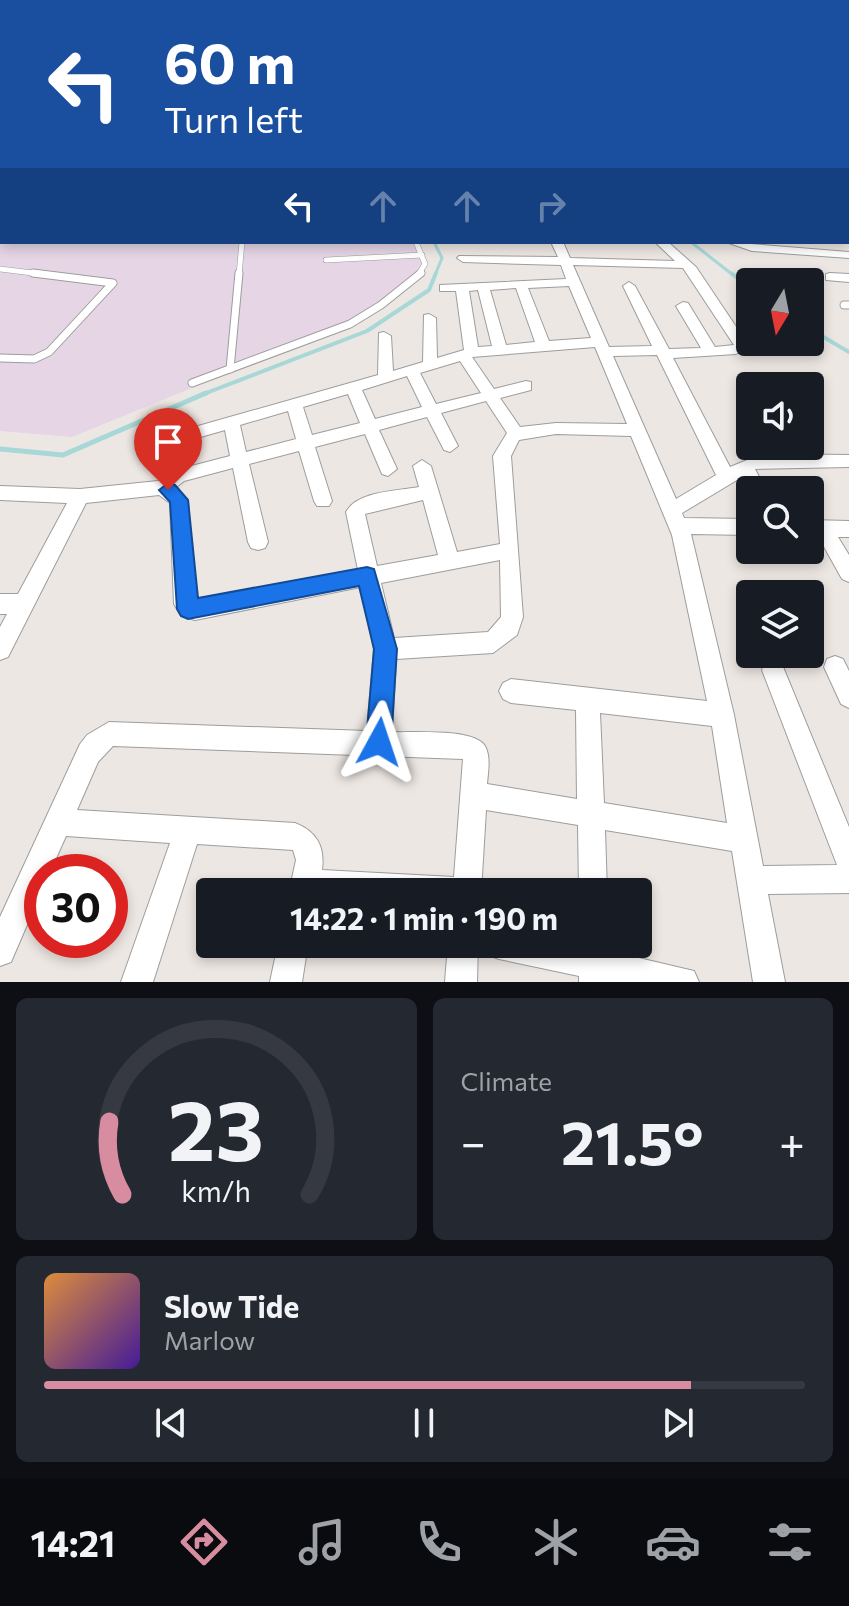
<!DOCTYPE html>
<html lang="en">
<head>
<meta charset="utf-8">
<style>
  body { margin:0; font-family:Commissioner,sans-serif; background:#242831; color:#f1f3f6; height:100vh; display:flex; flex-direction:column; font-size:30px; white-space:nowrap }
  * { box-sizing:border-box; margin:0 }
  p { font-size:26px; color:#9ea1a6 }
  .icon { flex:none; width:44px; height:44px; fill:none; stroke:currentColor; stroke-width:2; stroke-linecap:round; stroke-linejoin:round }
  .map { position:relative; height:982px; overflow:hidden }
  .details { display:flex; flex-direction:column; gap:16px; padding:16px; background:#0d0f14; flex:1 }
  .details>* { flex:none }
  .hud { position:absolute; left:0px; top:0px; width:850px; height:244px; box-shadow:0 4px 12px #0003; background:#1a4fa0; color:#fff; overflow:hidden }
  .needle { width:52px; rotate:190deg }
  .tools { position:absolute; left:736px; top:268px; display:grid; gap:16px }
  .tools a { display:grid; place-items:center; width:88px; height:88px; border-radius:8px; background:#171b24; box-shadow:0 4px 12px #0003; font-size:40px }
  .speed { position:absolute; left:24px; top:854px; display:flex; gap:16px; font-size:40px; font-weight:700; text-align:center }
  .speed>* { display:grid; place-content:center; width:104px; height:104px; border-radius:50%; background:#171b24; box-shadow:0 4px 12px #0003; line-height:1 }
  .speed .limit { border:12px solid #d22; background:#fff; color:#111 }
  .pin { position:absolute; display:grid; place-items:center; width:68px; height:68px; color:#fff; margin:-82px -34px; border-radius:50% 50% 50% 0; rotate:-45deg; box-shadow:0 0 8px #0007 }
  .pin .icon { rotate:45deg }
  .me { position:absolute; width:88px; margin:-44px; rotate:5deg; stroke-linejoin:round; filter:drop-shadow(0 0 6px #0008) }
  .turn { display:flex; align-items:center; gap:28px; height:168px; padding:0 32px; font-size:36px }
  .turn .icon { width:104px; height:104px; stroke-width:2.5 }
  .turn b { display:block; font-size:56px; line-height:68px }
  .lanes { display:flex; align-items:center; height:76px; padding:0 32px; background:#0003; justify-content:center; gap:40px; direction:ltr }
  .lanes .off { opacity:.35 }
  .big { font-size:60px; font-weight:700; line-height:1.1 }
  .details .widget { flex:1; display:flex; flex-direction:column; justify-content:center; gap:12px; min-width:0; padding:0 28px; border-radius:12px; background:#242831 }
  .details .dial { align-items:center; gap:0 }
  .dial svg { height:208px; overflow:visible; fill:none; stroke:#363941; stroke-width:7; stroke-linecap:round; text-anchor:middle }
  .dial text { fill:#f1f3f6; stroke:none }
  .song { display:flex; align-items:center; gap:24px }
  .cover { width:96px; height:96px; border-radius:12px; background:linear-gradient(135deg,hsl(30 70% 55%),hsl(260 70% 35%)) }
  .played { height:8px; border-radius:4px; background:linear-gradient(90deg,#d78d9f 85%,#363941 85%) }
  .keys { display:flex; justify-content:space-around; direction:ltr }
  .heat { display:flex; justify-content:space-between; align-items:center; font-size:44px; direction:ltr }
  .details .tiles { flex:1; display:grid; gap:16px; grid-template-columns:1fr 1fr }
  .widget:last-child { grid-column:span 2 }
  .trip { position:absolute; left:196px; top:878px; width:456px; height:80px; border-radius:8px; background:#171b24; box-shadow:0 4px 12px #0003; font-weight:700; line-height:80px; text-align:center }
  .dock { display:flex; height:128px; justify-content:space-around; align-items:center; background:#090b0e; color:#9ea1a6 }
  .dock .icon { width:56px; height:56px }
  .dock .active { color:#d78d9f }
  .dock b { font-size:36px; color:#f1f3f6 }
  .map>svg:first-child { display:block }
  .industrial { fill:#e5d5e5 }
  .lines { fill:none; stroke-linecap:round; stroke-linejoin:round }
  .stream-far2 { stroke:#a7d7d7; stroke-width:3 }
  .stream-far1 { stroke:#a7d7d7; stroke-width:4 }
  .stream { stroke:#a7d7d7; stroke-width:5 }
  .lane-far1-casing { stroke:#9d9d9d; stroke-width:6 }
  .lane-casing { stroke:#9d9d9d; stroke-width:9 }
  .street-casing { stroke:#9d9d9d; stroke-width:2 }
  .secondary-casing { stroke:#695f0e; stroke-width:2 }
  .lane-far1 { stroke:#fff; stroke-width:5 }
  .lane { stroke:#fff; stroke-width:7 }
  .street { fill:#fff; fill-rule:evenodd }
  .secondary { fill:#f4eaba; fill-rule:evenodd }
  .route { fill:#1a73e8; stroke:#114b97; stroke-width:2 }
</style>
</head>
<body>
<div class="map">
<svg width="849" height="982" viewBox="0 0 849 982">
  <rect width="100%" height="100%" fill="#ede7e3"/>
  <polygon class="industrial" points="0,104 2,242 414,242 423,261 411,287 348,324 72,437 0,431"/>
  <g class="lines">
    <g class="stream-far2">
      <polyline points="434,242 442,258 435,275"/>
      <polyline points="691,242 733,275"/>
    </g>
    <g class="stream-far1">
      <polyline points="731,273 750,288"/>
      <polyline points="810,329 849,352"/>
      <polyline points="201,395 367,331 429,290 436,273"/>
    </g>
    <polyline class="stream" points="0,449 63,455 206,393"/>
    <defs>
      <g id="lane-far1">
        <polyline points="416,242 425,264 418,275"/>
        <polyline points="326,260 422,255"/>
        <polyline points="0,269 49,275"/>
        <polyline points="239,275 242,242"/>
      </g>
      <g id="lane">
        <polyline points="844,305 849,305"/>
        <polyline points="0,358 34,359 49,352 113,283 33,273"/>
        <polyline points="230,369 239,273"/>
        <polyline points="192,383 350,324 381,305 421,273"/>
      </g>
      <g id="street">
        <rect x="848" y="123" width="1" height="4"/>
        <polygon points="848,152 849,153 849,159 848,158"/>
        <rect x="848" y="172" width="1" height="6"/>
        <rect x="848" y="228" width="1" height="6"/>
        <path d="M551,242H563L570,258L675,261L655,242H668L696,267L749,346L736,354L673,358L730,467L762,454L849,455V467L755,469L766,490H750V494L742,477L682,513L684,518L750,519V535L691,534L734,715L763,866L837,865L762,670L765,662L773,659L781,662L849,827V893L768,894L785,982H753L732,851L605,830L607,892H579L578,825L486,810L481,892H289L296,860L293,850L197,844L153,982H121L170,843L66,836L50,872H42V890L11,962L0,966V917L80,744L87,735L109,722L367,731L374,649L361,587L195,620L181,616L174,604L170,503L159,495L86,503L8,657L0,660V627L7,614H0V594H18L67,503L0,500V486L80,489L158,481L172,471L230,456L225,430L169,446L161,440L163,436L378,375L379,333L384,332L391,336L393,371L423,362L424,315L429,314L436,318L437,358L464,350L456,291H440V285L566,279L561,265L463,262L457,258L459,256L558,257ZM573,265L683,268L734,345L715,347L688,303L683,302L676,306L701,348L669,349L635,286L629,282L623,286L652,346L609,347ZM569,286L591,338L549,341L528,288ZM516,288L535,342L506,345L490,290ZM478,290L492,346L478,347L469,291ZM595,347L627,424L556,423L520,427L500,398L531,390V382L526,381L494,389L472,357ZM657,355L716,475L676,499L613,356ZM460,361L481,393L436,404L420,373ZM407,376L422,407L375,419L362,390ZM348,394L360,423L312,435L303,407ZM486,401L507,433L493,456L500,544L457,552L431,466L422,460L413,466L419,487C397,491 357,491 346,512L358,570L195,600L188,500L175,488L184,481L233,468L248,542L251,548L258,550L265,548L268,542L249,464L299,451L314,501L317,506H329L332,501L315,447L365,434L382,474L388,476L397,469L379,430L427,417L444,450L450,452L458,446L441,413ZM288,411L296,439L246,452L240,425ZM556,434L631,436L672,535L707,701L511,679L503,683L499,691L503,699L511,703L576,710L577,799L487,784C488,772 491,757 485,746C474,728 412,733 392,732L396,659L493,653L517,635L523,617L511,456L519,440ZM423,500L438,555L377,566L365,514ZM500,560L501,617L488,632L394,638L381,583ZM600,713L712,726L727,823L604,803ZM113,746L463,759L454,877L322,870C325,846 317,832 295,823L77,810L98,762Z"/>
        <polygon points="726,242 849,252 849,258 752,251"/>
        <polygon points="830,273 849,274 849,282 826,280 826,274"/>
        <polygon points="810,520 849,521 849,537 838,537 849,555 849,582 842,579 818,536 810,536"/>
        <polygon points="835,656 843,659 849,671 849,708 841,704 824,667 827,659"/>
        <polygon points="278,944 308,944 302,982 270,982"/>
        <polygon points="448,944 478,944 477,982 445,982"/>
        <polygon points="484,944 609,944 609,951 694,971 699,982 579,982 579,976 499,959 488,955"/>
      </g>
      <g id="secondary">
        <rect x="0" y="139" width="2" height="8"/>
        <polygon points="848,204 849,205 849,215 848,214"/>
        <polygon points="2,212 2,222 0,223 0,213"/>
      </g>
    </defs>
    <use href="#lane-far1" class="lane-far1-casing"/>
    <use href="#lane" class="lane-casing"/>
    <use href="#street" class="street-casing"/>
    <use href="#secondary" class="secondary-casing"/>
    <use href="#lane-far1" class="lane-far1"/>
    <use href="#lane" class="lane"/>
    <use href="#street" class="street"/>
    <use href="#secondary" class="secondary"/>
  </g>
  <linearGradient id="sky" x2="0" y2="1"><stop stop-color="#8ec2e1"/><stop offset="0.43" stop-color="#f7f4f2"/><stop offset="1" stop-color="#f7f4f2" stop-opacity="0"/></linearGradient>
  <rect width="849" height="242" fill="url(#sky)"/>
  <polygon class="route" points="168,483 175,485 188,500 198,598 367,567 374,569 397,649 391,742 387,751 379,754 370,751 366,742 374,649 359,586 188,619 181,616 177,609 170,502 159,490"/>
</svg>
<div class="tools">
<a><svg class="needle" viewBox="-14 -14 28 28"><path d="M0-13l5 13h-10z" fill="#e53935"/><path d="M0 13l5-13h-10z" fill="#9ea1a6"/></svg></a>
<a><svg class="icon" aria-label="sound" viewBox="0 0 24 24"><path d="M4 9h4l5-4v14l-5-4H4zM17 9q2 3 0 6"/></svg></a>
<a><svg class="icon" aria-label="search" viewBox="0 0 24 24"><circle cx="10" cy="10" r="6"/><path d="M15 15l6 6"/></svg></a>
<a><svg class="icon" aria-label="layers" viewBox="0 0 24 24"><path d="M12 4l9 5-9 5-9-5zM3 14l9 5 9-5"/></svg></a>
</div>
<div class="speed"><div class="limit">30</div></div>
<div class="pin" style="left:168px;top:490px;background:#d93025"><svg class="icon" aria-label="arrive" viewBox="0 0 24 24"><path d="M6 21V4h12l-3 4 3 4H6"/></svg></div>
<svg class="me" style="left:379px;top:742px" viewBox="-20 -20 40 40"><path d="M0-17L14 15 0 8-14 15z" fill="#1a73e8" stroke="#fff" stroke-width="4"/></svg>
<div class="trip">14:22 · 1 min · 190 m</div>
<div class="hud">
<div class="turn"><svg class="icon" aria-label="left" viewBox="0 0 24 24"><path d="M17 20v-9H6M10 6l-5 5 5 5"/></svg><div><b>60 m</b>Turn left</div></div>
<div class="lanes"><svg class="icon" aria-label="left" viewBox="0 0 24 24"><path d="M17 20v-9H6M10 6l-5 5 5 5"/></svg><svg class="icon off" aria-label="ahead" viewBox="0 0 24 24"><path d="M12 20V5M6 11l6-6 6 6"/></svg><svg class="icon off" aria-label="ahead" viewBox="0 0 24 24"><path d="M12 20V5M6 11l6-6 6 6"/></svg><svg class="icon off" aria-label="right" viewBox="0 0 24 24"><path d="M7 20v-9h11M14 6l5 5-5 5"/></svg></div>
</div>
</div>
<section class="details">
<div class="tiles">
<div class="widget dial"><svg viewBox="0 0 100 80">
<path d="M14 69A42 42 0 1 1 86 69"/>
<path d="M14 69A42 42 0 0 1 9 41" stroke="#d78d9f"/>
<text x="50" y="56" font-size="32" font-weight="700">23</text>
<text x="50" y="72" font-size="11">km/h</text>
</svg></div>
<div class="widget"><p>Climate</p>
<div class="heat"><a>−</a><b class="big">21.5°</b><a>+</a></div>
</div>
<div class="widget">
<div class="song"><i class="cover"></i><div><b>Slow Tide</b><p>Marlow</p></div></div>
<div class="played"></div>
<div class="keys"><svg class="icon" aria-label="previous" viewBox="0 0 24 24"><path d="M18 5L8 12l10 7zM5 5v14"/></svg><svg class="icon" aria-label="pause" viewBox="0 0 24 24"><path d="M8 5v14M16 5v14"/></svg><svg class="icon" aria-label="next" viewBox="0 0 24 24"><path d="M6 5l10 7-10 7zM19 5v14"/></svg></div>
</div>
</div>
</section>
<nav class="dock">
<b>14:21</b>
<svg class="icon active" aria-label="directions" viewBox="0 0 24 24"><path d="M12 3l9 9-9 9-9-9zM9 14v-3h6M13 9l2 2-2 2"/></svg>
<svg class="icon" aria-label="music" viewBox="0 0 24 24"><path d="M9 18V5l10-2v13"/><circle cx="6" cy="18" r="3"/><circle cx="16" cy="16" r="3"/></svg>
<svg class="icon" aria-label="phone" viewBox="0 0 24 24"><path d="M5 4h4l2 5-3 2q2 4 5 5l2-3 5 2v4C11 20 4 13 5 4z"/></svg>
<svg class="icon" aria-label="climate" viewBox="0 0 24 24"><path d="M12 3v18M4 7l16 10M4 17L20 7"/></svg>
<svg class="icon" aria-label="car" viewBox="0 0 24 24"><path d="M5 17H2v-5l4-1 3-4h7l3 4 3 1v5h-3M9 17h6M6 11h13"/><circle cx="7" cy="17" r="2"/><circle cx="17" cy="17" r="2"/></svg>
<svg class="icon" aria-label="filters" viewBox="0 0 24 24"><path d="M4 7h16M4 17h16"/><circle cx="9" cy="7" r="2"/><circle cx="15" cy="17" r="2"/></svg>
</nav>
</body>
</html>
